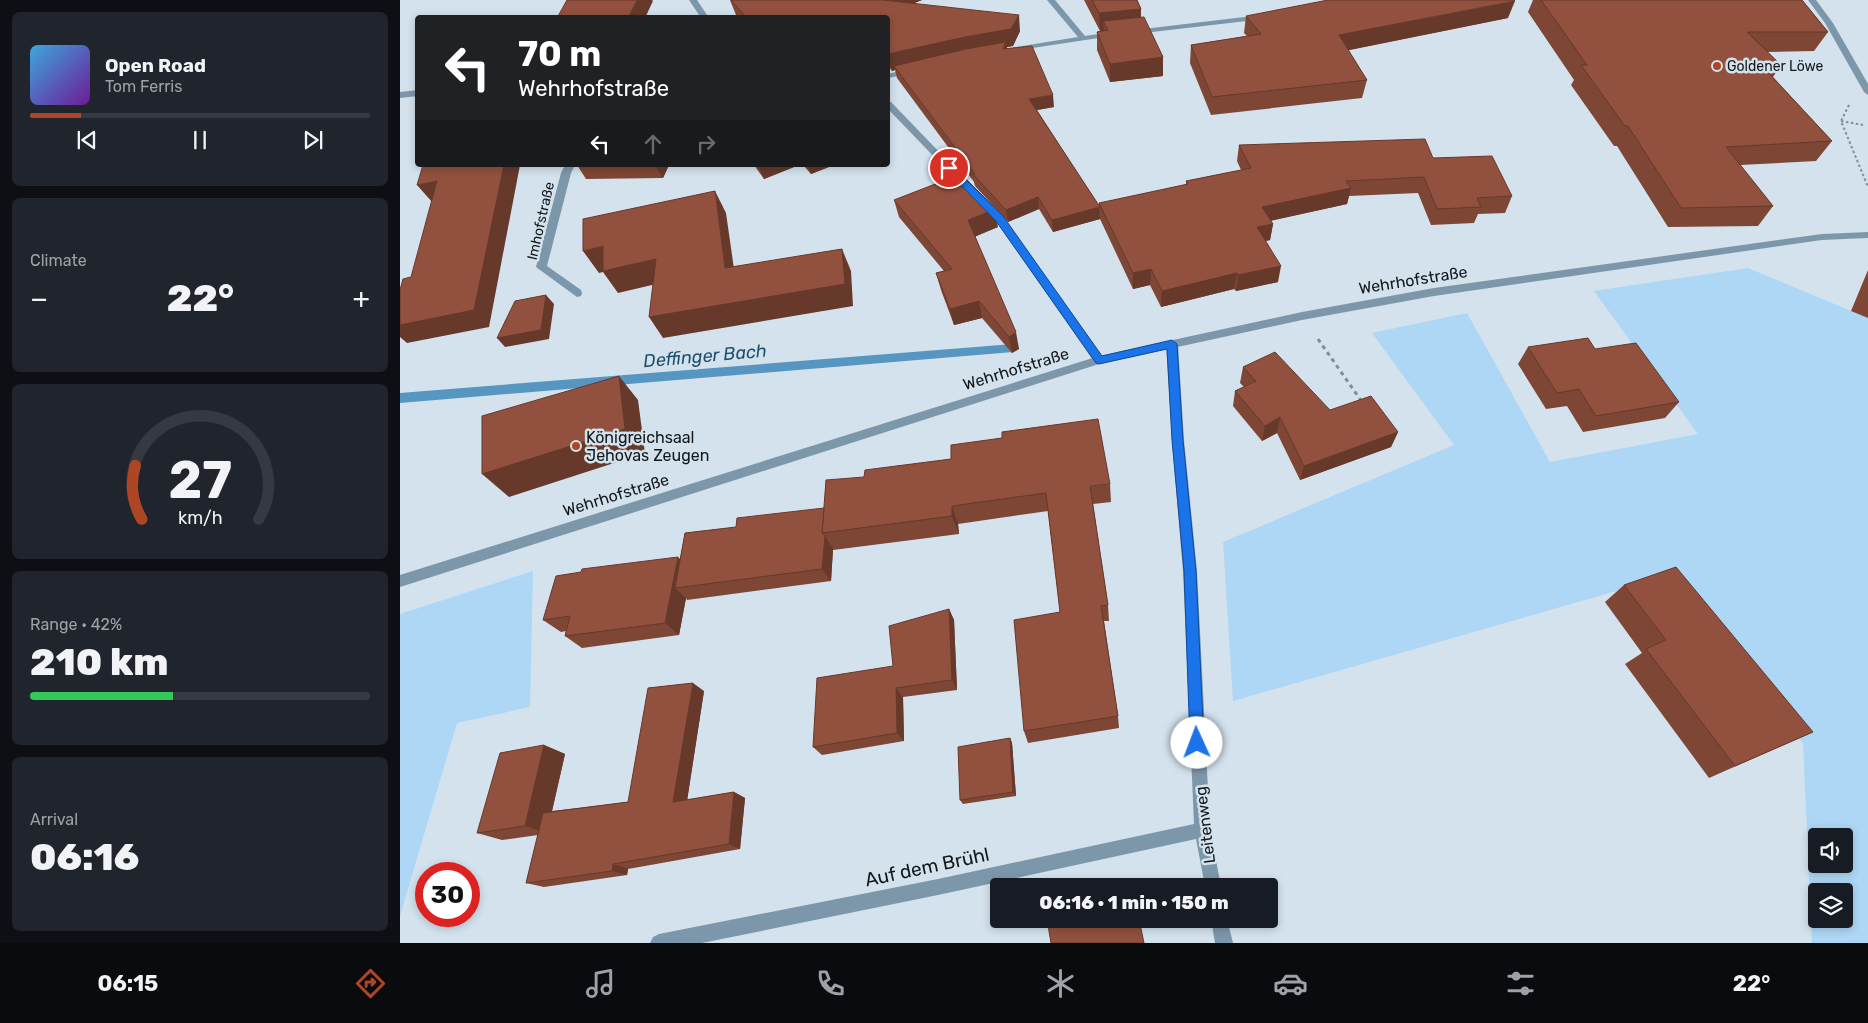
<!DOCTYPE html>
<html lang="en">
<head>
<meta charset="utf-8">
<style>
  body { margin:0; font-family:Rubik,sans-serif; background:#20242c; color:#f1f3f6; height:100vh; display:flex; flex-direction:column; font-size:19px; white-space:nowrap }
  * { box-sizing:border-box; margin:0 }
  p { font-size:16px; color:#9ea1a6 }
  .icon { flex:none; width:28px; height:28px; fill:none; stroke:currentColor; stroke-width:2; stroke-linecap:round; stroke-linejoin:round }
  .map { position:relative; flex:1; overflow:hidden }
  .panel { display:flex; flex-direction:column; gap:12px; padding:12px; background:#0d0f14; width:400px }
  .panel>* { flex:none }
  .guide { position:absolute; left:15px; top:15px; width:475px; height:152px; border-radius:5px; box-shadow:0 2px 8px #0003; background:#202124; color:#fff; overflow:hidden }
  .controls { position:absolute; left:1408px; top:828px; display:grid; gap:10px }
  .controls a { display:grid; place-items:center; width:45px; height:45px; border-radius:5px; background:#171b24; box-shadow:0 2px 8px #0003; font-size:25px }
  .speed { position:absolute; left:15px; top:862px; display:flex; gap:10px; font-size:25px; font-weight:700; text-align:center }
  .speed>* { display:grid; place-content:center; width:65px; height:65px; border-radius:50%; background:#171b24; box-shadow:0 2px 8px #0003; line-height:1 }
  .speed .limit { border:8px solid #d22; background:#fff; color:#111 }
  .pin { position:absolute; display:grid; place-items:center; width:42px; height:42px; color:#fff; margin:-21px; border:2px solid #fff; border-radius:50%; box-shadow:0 1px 5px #0007 }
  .me { position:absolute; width:55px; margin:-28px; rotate:358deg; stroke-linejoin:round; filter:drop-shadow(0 0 4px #0008) }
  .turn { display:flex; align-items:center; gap:18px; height:105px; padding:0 20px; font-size:22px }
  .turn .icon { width:65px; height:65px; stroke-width:2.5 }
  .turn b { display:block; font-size:35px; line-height:42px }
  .lanes { display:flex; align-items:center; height:48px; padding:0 20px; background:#0003; justify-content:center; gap:25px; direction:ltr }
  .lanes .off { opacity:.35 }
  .big { font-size:38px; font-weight:800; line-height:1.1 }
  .panel .tile { flex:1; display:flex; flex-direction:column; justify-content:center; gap:8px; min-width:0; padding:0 18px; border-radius:8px; background:#20242c }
  .panel .dial { align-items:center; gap:0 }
  .dial svg { height:130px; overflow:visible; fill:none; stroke:#363941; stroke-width:7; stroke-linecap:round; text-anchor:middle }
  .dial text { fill:#f1f3f6; stroke:none }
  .song { display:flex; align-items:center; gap:15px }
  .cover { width:60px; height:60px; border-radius:8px; background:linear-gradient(135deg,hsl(200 70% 55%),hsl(280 70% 35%)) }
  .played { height:5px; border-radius:2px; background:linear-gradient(90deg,#ae4626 15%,#363941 15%) }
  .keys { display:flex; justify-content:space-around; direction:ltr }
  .heat { display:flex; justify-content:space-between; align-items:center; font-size:28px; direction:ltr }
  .charge { height:8px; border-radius:4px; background:linear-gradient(90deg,#34c759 42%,#363941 0) }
  .trip { position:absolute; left:590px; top:878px; width:288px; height:50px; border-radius:5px; background:#171b24; box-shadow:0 2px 8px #0003; font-weight:800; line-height:50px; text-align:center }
  .tab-bar { display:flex; height:80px; justify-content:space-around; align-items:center; background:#090b0e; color:#9ea1a6 }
  .tab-bar .icon { width:35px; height:35px }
  .tab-bar .on { color:#ae4626 }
  .tab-bar b { font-size:22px; color:#f1f3f6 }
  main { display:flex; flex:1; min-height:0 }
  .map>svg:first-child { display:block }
  .green { fill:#aed7f5; fill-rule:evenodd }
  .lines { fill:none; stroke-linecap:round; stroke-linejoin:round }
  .stream { fill:#5696c1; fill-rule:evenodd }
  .path-far1 { stroke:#828d95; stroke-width:2; stroke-dasharray:2.5 2.5; stroke-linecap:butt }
  .path { stroke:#828d95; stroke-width:3; stroke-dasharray:4 4; stroke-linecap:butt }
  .service { fill:#7d97aa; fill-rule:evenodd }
  .minor { fill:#7d97aa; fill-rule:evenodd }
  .tertiary { fill:#7d97aa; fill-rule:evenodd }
  .wall { fill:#7e4635 }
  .shaded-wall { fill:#66392b }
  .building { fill:#92513e; stroke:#66392b }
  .route { fill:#1a73e8; stroke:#114b97 }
  .poi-dot { fill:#ae4626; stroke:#d3e2ed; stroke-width:2 }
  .labels { text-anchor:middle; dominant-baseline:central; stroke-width:5; stroke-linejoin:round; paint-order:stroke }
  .far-poi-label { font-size:14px; fill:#12171b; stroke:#d3e2ed; text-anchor:start }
  .far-street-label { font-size:14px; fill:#12171b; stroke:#d3e2ed }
  .street-label { font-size:16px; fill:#12171b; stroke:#d3e2ed }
  .poi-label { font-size:16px; fill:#12171b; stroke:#d3e2ed; text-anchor:start }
  .water-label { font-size:18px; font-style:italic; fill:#1e4e6d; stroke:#d3e2ed }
  .near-street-label { font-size:19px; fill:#12171b; stroke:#d3e2ed }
</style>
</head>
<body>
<main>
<section class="panel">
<div class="tile">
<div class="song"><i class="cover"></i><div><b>Open Road</b><p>Tom Ferris</p></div></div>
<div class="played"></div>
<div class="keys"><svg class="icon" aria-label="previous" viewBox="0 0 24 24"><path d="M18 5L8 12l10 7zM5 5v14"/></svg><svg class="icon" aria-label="pause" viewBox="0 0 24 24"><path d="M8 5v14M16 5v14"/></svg><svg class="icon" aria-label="next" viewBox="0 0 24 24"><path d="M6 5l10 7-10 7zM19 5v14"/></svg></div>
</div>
<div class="tile"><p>Climate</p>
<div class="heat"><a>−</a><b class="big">22°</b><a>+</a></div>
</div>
<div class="tile dial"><svg viewBox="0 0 100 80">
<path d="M14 69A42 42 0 1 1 86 69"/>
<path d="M14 69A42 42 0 0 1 10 36" stroke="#ae4626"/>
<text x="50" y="56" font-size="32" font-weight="700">27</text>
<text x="50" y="72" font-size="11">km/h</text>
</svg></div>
<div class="tile"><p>Range · 42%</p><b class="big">210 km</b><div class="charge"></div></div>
<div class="tile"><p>Arrival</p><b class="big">06:16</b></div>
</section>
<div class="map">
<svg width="1468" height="943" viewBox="0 0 1468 943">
  <rect width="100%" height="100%" fill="#d3e2ed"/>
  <g class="green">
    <path d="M1348,268L1468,318V943H1412L1403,743L1269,576L833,701L823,542L1054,445L972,333L1067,313L1150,462L1298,434L1194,291ZM1416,836H1444V864H1416ZM1416,891H1444V919H1416Z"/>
    <polygon points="133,571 130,707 57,723 0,916 0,614"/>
  </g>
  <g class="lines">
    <polygon class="stream" points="613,344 619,348 613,352 0,403 0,393"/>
    <g class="path-far1">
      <polyline points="1449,105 1441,121 1468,187"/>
      <polyline points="1441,121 1463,125"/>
    </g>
    <polyline class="path" points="918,339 962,402"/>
    <polygon class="service" points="165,165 175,165 171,173 147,266 181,290 182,293 181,296 177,297 136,267 161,173"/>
    <g class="minor">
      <polygon points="289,0 297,0 309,18 301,18"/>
      <polygon points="647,0 655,0 685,36 712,32 716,34 712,36 613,51 613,47 616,47 678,37"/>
      <polygon points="861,15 864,15 864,19 735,34 731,32 735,30"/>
      <polygon points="511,68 515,71 514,73 488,78 488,74"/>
      <polygon points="18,90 18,96 0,98 0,92"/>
      <polygon points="488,101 491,102 571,185 571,189 565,189 488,109"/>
      <polygon points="583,200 586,201 602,217 703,357 705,360 703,363 695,363 596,221 578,203"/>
      <polygon points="772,340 778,344 784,440 797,571 810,830 821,886 805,886 796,839 538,895 302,943 250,943 253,937 259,934 538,879 794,824 783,571 772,440 766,344"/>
      <polygon points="811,919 827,919 833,943 815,943"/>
    </g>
    <g class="tertiary">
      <polygon points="1408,0 1416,0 1433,23 1468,84 1468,95 1464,92 1425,23"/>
      <polygon points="1468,232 1468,238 1422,240 1034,296 902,320 699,364 0,587 0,575 699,356 902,312 1034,288 1422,234"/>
    </g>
  </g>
  <g class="wall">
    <polygon points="330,0 522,0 514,3 620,31 613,46 607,47 607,49 654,107 637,110 699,206 699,203 786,185 786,181 841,170 837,161 839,145 1033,158 1112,196 1105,213 1078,214 1074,223 1031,225 1018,193 949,196 947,204 870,221 873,224 870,240 866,241 878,282 836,291 834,289 761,307 750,285 733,289 700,219 653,232 639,209 608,222 575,186 574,182 497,78 495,70 492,71 489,67 488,67 488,18 338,18 336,15"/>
    <polygon points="684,0 737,0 741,9 741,17 763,57 763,76 710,82 697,50 697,32 700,31"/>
    <polygon points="1133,0 1402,0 1428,32 1414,51 1367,52 1381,65 1373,77 1432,141 1416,161 1340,165 1373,206 1358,226 1268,227 1217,146 1214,146 1171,85 1174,80 1128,12"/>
    <polygon points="846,16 1108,18 948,50 967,80 962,98 811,115 790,63 791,45 847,36 844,33"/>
    <polygon points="177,165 269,165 263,178 186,179"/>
    <polygon points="354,165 399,165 364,179"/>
    <polygon points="403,165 434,165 411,174"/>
    <polygon points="494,200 598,227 575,236 619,349 612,353 582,318 554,325 541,290 536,273 544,271 499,217"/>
    <polygon points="1468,270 1468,318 1451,311"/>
    <polygon points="1128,347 1195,349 1279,402 1265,418 1183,432 1167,406 1146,409 1118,364"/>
    <polygon points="843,367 930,410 998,432 991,447 900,480 877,433 862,441 833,406 835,391 844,387 840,383"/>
    <polygon points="710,484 711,502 693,504 708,605 709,621 704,621 718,716 719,728 628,743 624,731 660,612 648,511 558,524 559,534 433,550 433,549 431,581 287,600 286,598 279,635 182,648 165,636 166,631 161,632 143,620 280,559 285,533"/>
    <polygon points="1224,585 1413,732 1309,778 1225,664 1242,653 1205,602"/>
    <polygon points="549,609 554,620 557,690 503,697 504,741 422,755 413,747 493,666"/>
    <polygon points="304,691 287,800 334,792 345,798 340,849 228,869 227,875 144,887 126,883 138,835 102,840 77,833 144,745 165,754 152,811 228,802"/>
    <polygon points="610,738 612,743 616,796 563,804 560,800"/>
  </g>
  <g class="shaded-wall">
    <polygon points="237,0 252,0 253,1 245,18 228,18"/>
    <polygon points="479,0 522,0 483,16"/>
    <polygon points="1115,1 1108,18 935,53 939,35"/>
    <polygon points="741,9 740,27 703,21 704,31 700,31 699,13"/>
    <polygon points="619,15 620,31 613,46 607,47 608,54 494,66 495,70 492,71 488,54"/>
    <polygon points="763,57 763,76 710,82 710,64"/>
    <polygon points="653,95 654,107 631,111 629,99"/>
    <polygon points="104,165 120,165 89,327 7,343 0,337 0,325"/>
    <polygon points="255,165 269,165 263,178"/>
    <polygon points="358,165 399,165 364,179"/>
    <polygon points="407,165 434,165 411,174"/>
    <polygon points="37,181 32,202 17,185"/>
    <polygon points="951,188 947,204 859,223 862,207"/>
    <polygon points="315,191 326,213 337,290 325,268"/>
    <polygon points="638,197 639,209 608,222 606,210"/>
    <polygon points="699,207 700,219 653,232 652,220"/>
    <polygon points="595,209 598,227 572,238 568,220"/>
    <polygon points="873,224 870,240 855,243 857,227"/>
    <polygon points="203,246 256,259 269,281 218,293 203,272 199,273 183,251"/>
    <polygon points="442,249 451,271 453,306 263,338 249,317"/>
    <polygon points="881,266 878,282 836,291 838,275"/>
    <polygon points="751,269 750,285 733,289 733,273"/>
    <polygon points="837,273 834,289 761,307 762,291"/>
    <polygon points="146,295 154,304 149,339 105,347 97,338"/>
    <polygon points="579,301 582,318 554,325 550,309"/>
    <polygon points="616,332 619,349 612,353 609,337"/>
    <polygon points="219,376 238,400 245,453 109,497 82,474"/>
    <polygon points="880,417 877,433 862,441 865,426"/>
    <polygon points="998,432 991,447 900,480 904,466"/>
    <polygon points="552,506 558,524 559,534 552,516"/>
    <polygon points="425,536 433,549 431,581 422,569"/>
    <polygon points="278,557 291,570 275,588 286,598 279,635 265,623"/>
    <polygon points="549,609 554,620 557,690 552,680"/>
    <polygon points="293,683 304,691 286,808 273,802"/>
    <polygon points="496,688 503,697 504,741 497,733"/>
    <polygon points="610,738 612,743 616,796 613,792"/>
    <polygon points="144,745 165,754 147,833 125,826"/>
    <polygon points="334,792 345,798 340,849 329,844"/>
    <polygon points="213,864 228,869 227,875 212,871"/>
  </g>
  <g class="building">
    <polygon points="167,0 237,0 228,18 157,18"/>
    <polygon points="331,0 483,0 619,15 611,29 565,37 488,54 488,18 338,18 344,15"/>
    <polygon points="692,0 737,0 741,9 699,13"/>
    <polygon points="928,0 1114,0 1115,1 939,35 967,80 812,97 791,45 861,34 846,16"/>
    <polygon points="1141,0 1402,0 1428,32 1347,32 1381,65 1363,67 1432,141 1326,147 1373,206 1281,208 1228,126 1225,126 1181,65 1187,65"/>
    <polygon points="744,17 763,57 710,64 697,32 708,30 703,21"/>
    <polygon points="606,42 603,49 632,46 653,95 629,99 700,207 652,220 638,197 606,210 573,174 575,174 494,66 566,49"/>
    <polygon points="1025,139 1033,158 1092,156 1112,196 1077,198 1081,207 1037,209 1024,177 946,181 951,188 862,207 873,224 857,227 881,266 838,275 837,273 762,291 751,269 733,273 699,203 788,184 786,181 851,168 839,145"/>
    <polygon points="23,165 104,165 74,310 0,325 0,290 3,279 11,277 37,181 17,185"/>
    <polygon points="561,174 592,205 595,209 568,220 616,332 609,337 579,301 550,309 536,273 552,269 494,200"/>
    <polygon points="315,191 325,268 442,249 445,284 249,317 256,259 203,271 203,246 183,251 183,219"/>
    <polygon points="146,295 141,330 97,338 115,301"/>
    <polygon points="1188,338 1195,349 1236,343 1279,402 1196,416 1179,389 1157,393 1128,347"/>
    <polygon points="875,352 930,410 971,396 998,432 904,466 880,417 865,426 835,391 856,381 843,367"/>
    <polygon points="219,376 225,429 82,474 82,416"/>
    <polygon points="698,419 710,484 690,486 708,605 701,606 718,716 624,731 614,620 660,612 646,493 552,506 552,516 422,533 426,480 464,477 465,470 551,459 551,445 602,438 602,432"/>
    <polygon points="424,508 422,533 425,536 422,569 275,588 285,533 336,527 337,518"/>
    <polygon points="278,557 265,623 165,636 170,616 143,620 156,576 181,572 182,569"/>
    <polygon points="1276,567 1413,732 1335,766 1246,649 1266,640 1224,585"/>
    <polygon points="549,609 552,680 496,688 497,733 413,747 417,678 493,666 489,626"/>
    <polygon points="293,683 273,802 334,792 329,844 213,864 212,871 126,883 143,813 228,802 248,688"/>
    <polygon points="610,738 613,792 560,800 558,747"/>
    <polygon points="144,745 125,826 77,833 100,753"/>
    <polygon points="647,919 739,919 744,943 651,943"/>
  </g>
  <polygon class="route" points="549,165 552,166 603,216 702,356 772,340 777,344 783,440 796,571 804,743 802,748 797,750 792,748 790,743 784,571 772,440 767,349 699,364 696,363 596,221 546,170 546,166"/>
  <g class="poi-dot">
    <circle cx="1317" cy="66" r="5"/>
    <circle cx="176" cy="446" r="5"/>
  </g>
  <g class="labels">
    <g class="far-poi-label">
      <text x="1327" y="66">Goldener Löwe</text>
    </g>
    <g class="far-street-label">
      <text transform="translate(141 221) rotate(-77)">Imhofstraße</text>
    </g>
    <g class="street-label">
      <text transform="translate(1013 280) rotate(-9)">Wehrhofstraße</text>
      <text transform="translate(616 369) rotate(-17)">Wehrhofstraße</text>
      <text transform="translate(216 495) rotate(-17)">Wehrhofstraße</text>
      <text transform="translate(805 825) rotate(-97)">Leitenweg</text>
    </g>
    <g class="poi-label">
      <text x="186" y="437">Königreichsaal<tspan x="186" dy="18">Jehovas Zeugen</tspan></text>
    </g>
    <g class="water-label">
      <text transform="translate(305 356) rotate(-5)">Deffinger Bach</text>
    </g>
    <g class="near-street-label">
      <text transform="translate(527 867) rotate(-12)">Auf dem Brühl</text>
    </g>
  </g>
</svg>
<div class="controls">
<a><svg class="icon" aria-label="sound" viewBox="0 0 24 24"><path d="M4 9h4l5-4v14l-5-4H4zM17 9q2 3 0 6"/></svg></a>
<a><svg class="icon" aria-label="layers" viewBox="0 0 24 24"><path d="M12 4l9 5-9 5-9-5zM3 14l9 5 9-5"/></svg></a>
</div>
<div class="speed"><div class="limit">30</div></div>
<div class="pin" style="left:549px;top:168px;background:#d93025"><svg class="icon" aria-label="arrive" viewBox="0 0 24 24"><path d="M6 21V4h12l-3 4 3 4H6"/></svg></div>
<svg class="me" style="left:797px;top:743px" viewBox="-20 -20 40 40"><circle r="19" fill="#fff"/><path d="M0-13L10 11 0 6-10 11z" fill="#1a73e8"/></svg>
<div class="trip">06:16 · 1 min · 150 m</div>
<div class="guide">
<div class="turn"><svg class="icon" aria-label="left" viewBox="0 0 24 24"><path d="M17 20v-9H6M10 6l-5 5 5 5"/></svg><div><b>70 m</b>Wehrhofstraße</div></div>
<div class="lanes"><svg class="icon" aria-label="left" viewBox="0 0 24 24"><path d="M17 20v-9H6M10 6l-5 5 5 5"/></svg><svg class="icon off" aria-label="ahead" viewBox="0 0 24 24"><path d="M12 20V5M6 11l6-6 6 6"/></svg><svg class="icon off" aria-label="right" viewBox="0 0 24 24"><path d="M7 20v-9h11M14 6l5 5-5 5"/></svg></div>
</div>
</div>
</main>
<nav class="tab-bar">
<b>06:15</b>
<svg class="icon on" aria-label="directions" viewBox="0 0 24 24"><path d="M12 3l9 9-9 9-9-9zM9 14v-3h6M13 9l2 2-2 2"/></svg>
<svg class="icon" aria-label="music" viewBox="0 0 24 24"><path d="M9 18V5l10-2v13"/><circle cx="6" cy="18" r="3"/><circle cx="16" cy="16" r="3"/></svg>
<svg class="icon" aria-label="phone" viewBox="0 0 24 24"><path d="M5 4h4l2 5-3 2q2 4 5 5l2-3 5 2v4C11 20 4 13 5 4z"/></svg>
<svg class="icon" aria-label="climate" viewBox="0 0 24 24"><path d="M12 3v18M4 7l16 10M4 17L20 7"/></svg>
<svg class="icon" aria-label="car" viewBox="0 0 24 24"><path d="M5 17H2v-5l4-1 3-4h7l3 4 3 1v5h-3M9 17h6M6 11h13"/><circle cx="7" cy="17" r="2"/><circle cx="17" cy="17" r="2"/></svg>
<svg class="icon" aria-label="filters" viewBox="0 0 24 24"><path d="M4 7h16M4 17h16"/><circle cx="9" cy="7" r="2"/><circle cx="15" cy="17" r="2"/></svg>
<b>22°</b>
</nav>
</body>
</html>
